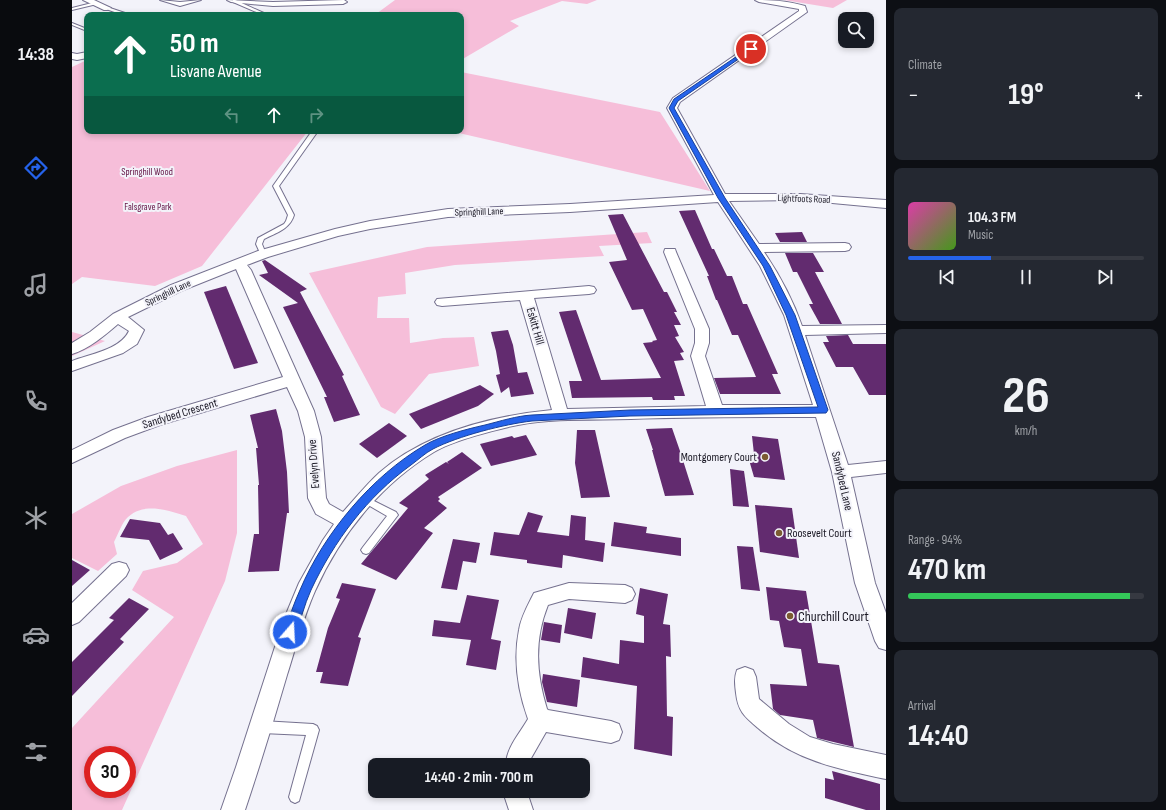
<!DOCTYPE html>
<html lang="en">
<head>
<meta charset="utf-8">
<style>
  body { margin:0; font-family:"Sofia Sans Condensed",sans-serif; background:#242831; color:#f1f3f6; height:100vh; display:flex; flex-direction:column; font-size:15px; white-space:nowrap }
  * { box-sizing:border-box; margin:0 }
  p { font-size:13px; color:#9ea1a6 }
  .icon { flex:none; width:22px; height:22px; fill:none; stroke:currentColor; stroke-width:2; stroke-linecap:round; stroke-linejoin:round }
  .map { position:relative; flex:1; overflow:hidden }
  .drawer { display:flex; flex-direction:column; gap:8px; padding:8px; background:#0d0f14; width:280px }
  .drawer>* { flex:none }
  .guide { position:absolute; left:12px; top:12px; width:380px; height:122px; border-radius:8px; box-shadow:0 2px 6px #0003; background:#0b6e4f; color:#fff; overflow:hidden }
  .fabs { position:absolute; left:766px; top:12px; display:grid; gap:8px }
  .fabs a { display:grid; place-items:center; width:36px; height:36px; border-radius:8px; background:#171b24; box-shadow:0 2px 6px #0003; font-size:20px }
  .speed { position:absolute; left:12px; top:746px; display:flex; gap:8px; font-size:20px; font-weight:700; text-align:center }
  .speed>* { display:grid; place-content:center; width:52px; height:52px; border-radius:50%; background:#171b24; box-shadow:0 2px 6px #0003; line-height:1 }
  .speed .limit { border:6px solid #d22; background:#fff; color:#111 }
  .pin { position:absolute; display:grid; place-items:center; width:34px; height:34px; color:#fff; margin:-17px; border:2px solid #fff; border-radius:50%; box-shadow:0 1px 4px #0007 }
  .me { position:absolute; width:44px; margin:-22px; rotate:19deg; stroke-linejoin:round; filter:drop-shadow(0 0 3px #0008) }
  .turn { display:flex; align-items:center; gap:14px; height:84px; padding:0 20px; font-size:18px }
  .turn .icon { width:52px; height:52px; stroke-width:2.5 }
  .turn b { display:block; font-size:28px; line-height:34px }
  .lanes { display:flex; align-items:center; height:38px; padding:0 20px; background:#0003; justify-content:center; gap:20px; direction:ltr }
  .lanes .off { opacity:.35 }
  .big { font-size:30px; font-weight:700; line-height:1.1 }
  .drawer .card { flex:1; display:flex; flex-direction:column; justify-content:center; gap:6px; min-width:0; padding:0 14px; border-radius:8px; background:#242831 }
  .drawer .dial { align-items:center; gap:0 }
  .dial b { font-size:52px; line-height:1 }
  .song { display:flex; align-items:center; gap:12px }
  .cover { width:48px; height:48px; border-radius:6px; background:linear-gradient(135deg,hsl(320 70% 55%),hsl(100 70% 35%)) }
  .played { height:4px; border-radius:2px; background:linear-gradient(90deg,#2563eb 35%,#363941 35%) }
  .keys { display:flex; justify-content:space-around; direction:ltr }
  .heat { display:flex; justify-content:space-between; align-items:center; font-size:22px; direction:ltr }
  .charge { height:6px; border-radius:3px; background:linear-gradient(90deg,#34c759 94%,#363941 0) }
  .trip { position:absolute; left:296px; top:758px; width:222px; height:40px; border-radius:8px; background:#171b24; box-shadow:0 2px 6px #0003; font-weight:700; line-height:40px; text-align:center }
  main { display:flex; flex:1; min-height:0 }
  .dock { display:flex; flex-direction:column; width:72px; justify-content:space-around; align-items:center; background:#090b0e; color:#9ea1a6 }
  .dock .icon { width:28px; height:28px }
  .dock .selected { color:#2563eb }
  .dock b { font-size:18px; color:#f1f3f6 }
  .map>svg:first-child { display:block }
  .green { fill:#f6bed9; fill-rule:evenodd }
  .building { fill:#622b6f }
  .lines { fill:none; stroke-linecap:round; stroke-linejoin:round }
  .lane-casing { stroke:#75718f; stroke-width:2 }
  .street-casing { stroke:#75718f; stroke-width:2 }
  .lane { fill:#fff; fill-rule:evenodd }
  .street { fill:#fff; fill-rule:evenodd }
  .route { fill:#2563eb; stroke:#184099 }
  .poi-dot { fill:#7b5b31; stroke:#f3f3fa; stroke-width:1.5 }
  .labels { text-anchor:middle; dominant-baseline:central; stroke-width:4; stroke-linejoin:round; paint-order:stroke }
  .far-park-label { font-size:10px; fill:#631445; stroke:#f3f3fa }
  .far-street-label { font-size:10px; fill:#1a1824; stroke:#f3f3fa }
  .street-label { font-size:12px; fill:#1a1824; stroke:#f3f3fa }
  .poi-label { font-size:12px; fill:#1a1824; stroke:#f3f3fa; text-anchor:end }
  .near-poi-label { font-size:14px; fill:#1a1824; stroke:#f3f3fa; text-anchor:start }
</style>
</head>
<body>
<main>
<nav class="dock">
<b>14:38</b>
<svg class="icon selected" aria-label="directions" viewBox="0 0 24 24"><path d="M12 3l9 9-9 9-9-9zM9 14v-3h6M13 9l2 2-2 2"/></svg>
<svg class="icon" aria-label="music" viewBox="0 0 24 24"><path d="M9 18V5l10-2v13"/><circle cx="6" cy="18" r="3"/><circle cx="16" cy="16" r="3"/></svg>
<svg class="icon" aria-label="phone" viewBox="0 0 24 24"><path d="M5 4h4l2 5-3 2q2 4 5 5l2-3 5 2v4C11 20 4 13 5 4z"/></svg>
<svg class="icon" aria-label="climate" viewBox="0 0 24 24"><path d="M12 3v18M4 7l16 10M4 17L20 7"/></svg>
<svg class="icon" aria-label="car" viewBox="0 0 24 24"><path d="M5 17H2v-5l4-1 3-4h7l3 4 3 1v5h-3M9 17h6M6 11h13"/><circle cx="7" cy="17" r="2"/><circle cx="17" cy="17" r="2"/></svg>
<svg class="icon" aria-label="filters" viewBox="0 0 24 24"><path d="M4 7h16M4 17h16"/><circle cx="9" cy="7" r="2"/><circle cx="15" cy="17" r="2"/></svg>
</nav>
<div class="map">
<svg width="814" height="810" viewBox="0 0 814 810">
  <rect width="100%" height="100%" fill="#f3f3fa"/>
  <g class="green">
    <polygon points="323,0 525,0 515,4 490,1 438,21 447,26 389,60 389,15 304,14"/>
    <polygon points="712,0 775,0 761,8"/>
    <polygon points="15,60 15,131 236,131 130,266 83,286 10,277 0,284 0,67"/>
    <polygon points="389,72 588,112 638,191 378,131 389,131"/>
    <polygon points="575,232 580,243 527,246 532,256 383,265 333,273 334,294 306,297 305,318 337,318 338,343 371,338 402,337 407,366 357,374 323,414 309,407 237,273 355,247"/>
    <polygon points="0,332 33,341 0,356"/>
    <path d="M165,450V533L153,581L50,810H0V728L102,617L60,590L71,571L105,563L131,544L114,516C96,510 72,502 56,517C50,522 46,535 42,542L45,554L26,571L0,558V514L49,486L105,466ZM21,755H55V789H21Z"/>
  </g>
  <g class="building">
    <polygon points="623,210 640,249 642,249 655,276 660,276 671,304 675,304 706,374 700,374 709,394 648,394 642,378 684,377 666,335 660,335 645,300 644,300 635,276 637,276 607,211"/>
    <polygon points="551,214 592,292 595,292 605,312 602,312 609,325 602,325 607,336 603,337 612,352 608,353 612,360 602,361 613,396 602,396 603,400 581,400 580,397 500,398 497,381 510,381 487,312 504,310 529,380 589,378 571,343 581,342 580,341 585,340 571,309 560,310 537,262 555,260 536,215"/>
    <polygon points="730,232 735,242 708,242 703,233"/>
    <polygon points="713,253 741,253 752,272 743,272 770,324 748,324 737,304 741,304 725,272 721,272"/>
    <polygon points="193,260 235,289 228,292 272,375 270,376 288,415 262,422 252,397 255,397 211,307 226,303 187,275 196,273 190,261"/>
    <polygon points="154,286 186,363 162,369 132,292"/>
    <polygon points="436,330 441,345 446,373 455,372 462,394 439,397 437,387 429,393 424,375 428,374 424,351 419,332"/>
    <polygon points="776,335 781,344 814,344 814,395 797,395 781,367 764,367 751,342 757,342 754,336"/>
    <polygon points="408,385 422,394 406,406 349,429 337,414"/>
    <polygon points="204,409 210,431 215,472 217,513 215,513 207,571 176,572 182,534 187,534 186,485 187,485 184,448 186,448 178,415"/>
    <polygon points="317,423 335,436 305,458 287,444"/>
    <polygon points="600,428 608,451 622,495 593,496 580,450 581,450 574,429"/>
    <polygon points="505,430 523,430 538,497 509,498 503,463"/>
    <polygon points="454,435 465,455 419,466 408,444 440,436 442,438"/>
    <polygon points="680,436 706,439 713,480 682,477 675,453 682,454"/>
    <polygon points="390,452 410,468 366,497 368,499 366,501 375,508 352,528 361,533 324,580 289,564 336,508 327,503 357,479 353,475 374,462 377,464 375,462"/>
    <polygon points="658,469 672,471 677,507 661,506"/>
    <polygon points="683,505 720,508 727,558 688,552"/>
    <polygon points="456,512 471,516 465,532 497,536 499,515 514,517 513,540 533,543 531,562 491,555 490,568 455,563 455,560 418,555 422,532 447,535"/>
    <polygon points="58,519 88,523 96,535 101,533 111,549 88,560 77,540 48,537"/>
    <polygon points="542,522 575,527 574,533 609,538 609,556 539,546"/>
    <polygon points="381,539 408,543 404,563 391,561 385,590 369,588"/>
    <polygon points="665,546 681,547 688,591 669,589"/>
    <polygon points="0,560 18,570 0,586"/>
    <polygon points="270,583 304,589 286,637 289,638 276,686 248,683 251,672 244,672 256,628 268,599 264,598"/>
    <polygon points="694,587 734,591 746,663 767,665 782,747 745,738 741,720 708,715 701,709 698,684 735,686 729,649 712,647 707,621 698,620"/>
    <polygon points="568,588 596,594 591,624 598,625 599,657 594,656 595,716 601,717 600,756 562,749 565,686 509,677 511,657 547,664 548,640 572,643 572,616 564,614"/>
    <polygon points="395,595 427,600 419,639 429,641 424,670 394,665 399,640 360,636 362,620 388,623"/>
    <polygon points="57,598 77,609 48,639 52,642 0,696 0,662 42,620 37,618"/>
    <polygon points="496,608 524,613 520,639 492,633"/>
    <polygon points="472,622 490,625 488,643 469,640"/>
    <polygon points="471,674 508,680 505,707 475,702 470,682"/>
    <polygon points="760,771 808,784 808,810 794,810 753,798 753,778 762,780"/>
  </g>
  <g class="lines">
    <defs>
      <g id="lane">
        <polygon points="161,0 163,0 194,14 191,15 161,2"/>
        <polygon points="24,2 25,4 0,10 0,8"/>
        <polygon points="35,7 56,14 57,15 51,15 34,9"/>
        <polygon points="0,23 15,29 15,31 0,25"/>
        <path d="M240,131H246L207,186L222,215C218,229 204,233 192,239L190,244L194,254L193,255H189L184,244L186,238L212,224L214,221L216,215L201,186Z"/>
        <polygon points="294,497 324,512 326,515 297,553 294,554 291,553 289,550 291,547 315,516 291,502 289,500 291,498"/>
        <polygon points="190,721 241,724 245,726 247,730 227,801 223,803 219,801 217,797 234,735 190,733 186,731 184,727 186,723"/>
      </g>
      <g id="street">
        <polygon points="11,0 22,0 39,8 35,10 32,10"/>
        <polygon points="88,0 108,2 129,0 108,6"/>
        <polygon points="155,0 201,2 272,0 275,2 271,4 201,6 159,2"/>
        <path d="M683,0C700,0 716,1 733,6L735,12L608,102L605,108L653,194H728L814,200V208L728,200L657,201L687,244L773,243L777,244L779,247L777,250L773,251L692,252C707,274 721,300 730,326L814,325V333L733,335L776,465L814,461V473L779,477L803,583L814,613V650L807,648L803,641L783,583L760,472L744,417C682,417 621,417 559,419C522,420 483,418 446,425C425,429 380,441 362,452C309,484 268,535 243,591C231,618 224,647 215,675C202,720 188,765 173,810H149L164,767L212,619L227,583L251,540L262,524L244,514L236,498L233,437L226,411L215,387L88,425L53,438L0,463V450L41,430L76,417L211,377L164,269L109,291L56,317L72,330L65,344L51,353L0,371V361C18,354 48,350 57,331L46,324C33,335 17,349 0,354V343L18,332L41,314L99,285L186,251L263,229L298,221L376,209L498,204L642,195L595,108L601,98L727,11V9L687,2ZM646,202L688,266L712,315L741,405H650L633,356L637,343V329L604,252L603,249H593L592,252L623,329V343L619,356L634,406L495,409L462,298L517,294L522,293L524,290L522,287L517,286L365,299L363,302L365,305L370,306L448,300L480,410C419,416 353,433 307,473C294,485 283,499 271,512L257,504L254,498L249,437L242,411L179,270L175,265L196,257L266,236L298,229L376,217L498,212Z"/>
        <polygon points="15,52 15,58 5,60 0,59 0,53 5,54"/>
        <polygon points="47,562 54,564 57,570 54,576 7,622 0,625 0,603 40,564"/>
        <path d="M497,583L553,585L560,588L563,594L560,600L553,603L497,599L476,605C462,640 464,673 475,709L476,710L539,721L547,724L550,732L547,740L539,743L474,732L458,760V765H434C434,748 448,733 456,719C446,691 441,660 447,630C449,617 456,605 462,593Z"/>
        <path d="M673,667L681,670L684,677L687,699L717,724L738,737L761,744L814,755V779C766,769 724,761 686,728C672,716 666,711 664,693C663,685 662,678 665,670Z"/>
        <polygon points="433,791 457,791 457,798 461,810 437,810 433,798"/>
      </g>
    </defs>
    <use href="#lane" class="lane-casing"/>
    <use href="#street" class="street-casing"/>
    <use href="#lane" class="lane"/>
    <use href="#street" class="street"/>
  </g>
  <path class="route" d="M677,48L681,49L606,101L602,108L653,198L698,266L723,315L756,410L754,413L558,416L460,421C433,424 386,436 361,449C353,453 346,460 339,465C295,497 262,541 239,590C232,605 229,621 222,636L218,637L214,636L212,632C217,618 222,603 228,590C252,533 300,476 353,445C368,436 395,429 413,425C429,421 444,416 460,415L558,410L746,407L714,315L691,266L646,198L597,108L602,99Z"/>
  <g class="poi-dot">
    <circle cx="693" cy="457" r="4"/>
    <circle cx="707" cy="533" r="4"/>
    <circle cx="718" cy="616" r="4"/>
  </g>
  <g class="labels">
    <g class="far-park-label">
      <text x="75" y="172">Springhill Wood</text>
      <text x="76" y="207">Falsgrave Park</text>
    </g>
    <g class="far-street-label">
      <text transform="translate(732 199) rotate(2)">Lightfoots Road</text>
      <text transform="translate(407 212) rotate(-2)">Springhill Lane</text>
      <text transform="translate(96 293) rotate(-25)">Springhill Lane</text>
    </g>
    <g class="street-label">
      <text transform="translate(463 326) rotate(74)">Eskitt Hill</text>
      <text transform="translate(108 414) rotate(-17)">Sandybed Crescent</text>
      <text transform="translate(242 464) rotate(-94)">Evelyn Drive</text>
      <text transform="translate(770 481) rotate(77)">Sandybed Lane</text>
    </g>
    <g class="poi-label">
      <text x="685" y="457">Montgomery Court</text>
      <text x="715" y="533" text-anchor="start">Roosevelt Court</text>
    </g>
    <g class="near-poi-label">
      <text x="726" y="616">Churchill Court</text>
    </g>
  </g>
</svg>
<div class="fabs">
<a><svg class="icon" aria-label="search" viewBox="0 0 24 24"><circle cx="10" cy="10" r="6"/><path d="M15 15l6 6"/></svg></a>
</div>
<div class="speed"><div class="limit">30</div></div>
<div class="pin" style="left:679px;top:49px;background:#d93025"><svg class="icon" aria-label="arrive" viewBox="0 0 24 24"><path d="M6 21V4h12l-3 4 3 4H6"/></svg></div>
<svg class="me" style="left:218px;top:632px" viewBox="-20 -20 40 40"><circle r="17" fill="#2563eb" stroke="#fff" stroke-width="3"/><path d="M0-11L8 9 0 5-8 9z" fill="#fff"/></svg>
<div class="trip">14:40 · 2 min · 700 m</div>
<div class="guide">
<div class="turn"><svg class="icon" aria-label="ahead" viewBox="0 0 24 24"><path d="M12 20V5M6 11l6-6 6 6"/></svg><div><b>50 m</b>Lisvane Avenue</div></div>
<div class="lanes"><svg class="icon off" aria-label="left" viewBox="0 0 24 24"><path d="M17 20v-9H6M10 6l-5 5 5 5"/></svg><svg class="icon" aria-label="ahead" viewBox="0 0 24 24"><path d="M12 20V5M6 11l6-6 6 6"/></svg><svg class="icon off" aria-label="right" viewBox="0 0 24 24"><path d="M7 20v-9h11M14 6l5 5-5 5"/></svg></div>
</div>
</div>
<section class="drawer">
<div class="card"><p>Climate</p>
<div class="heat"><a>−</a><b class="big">19°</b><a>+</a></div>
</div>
<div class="card">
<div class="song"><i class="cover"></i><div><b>104.3 FM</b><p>Music</p></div></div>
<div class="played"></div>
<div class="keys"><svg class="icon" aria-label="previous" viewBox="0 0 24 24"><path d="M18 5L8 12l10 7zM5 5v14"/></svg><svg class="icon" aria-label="pause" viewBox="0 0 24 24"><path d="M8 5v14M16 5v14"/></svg><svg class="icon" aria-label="next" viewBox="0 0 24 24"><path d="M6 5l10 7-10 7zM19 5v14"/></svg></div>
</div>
<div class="card dial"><b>26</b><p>km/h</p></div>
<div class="card"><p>Range · 94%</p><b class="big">470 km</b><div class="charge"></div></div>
<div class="card"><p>Arrival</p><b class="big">14:40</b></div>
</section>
</main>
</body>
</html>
